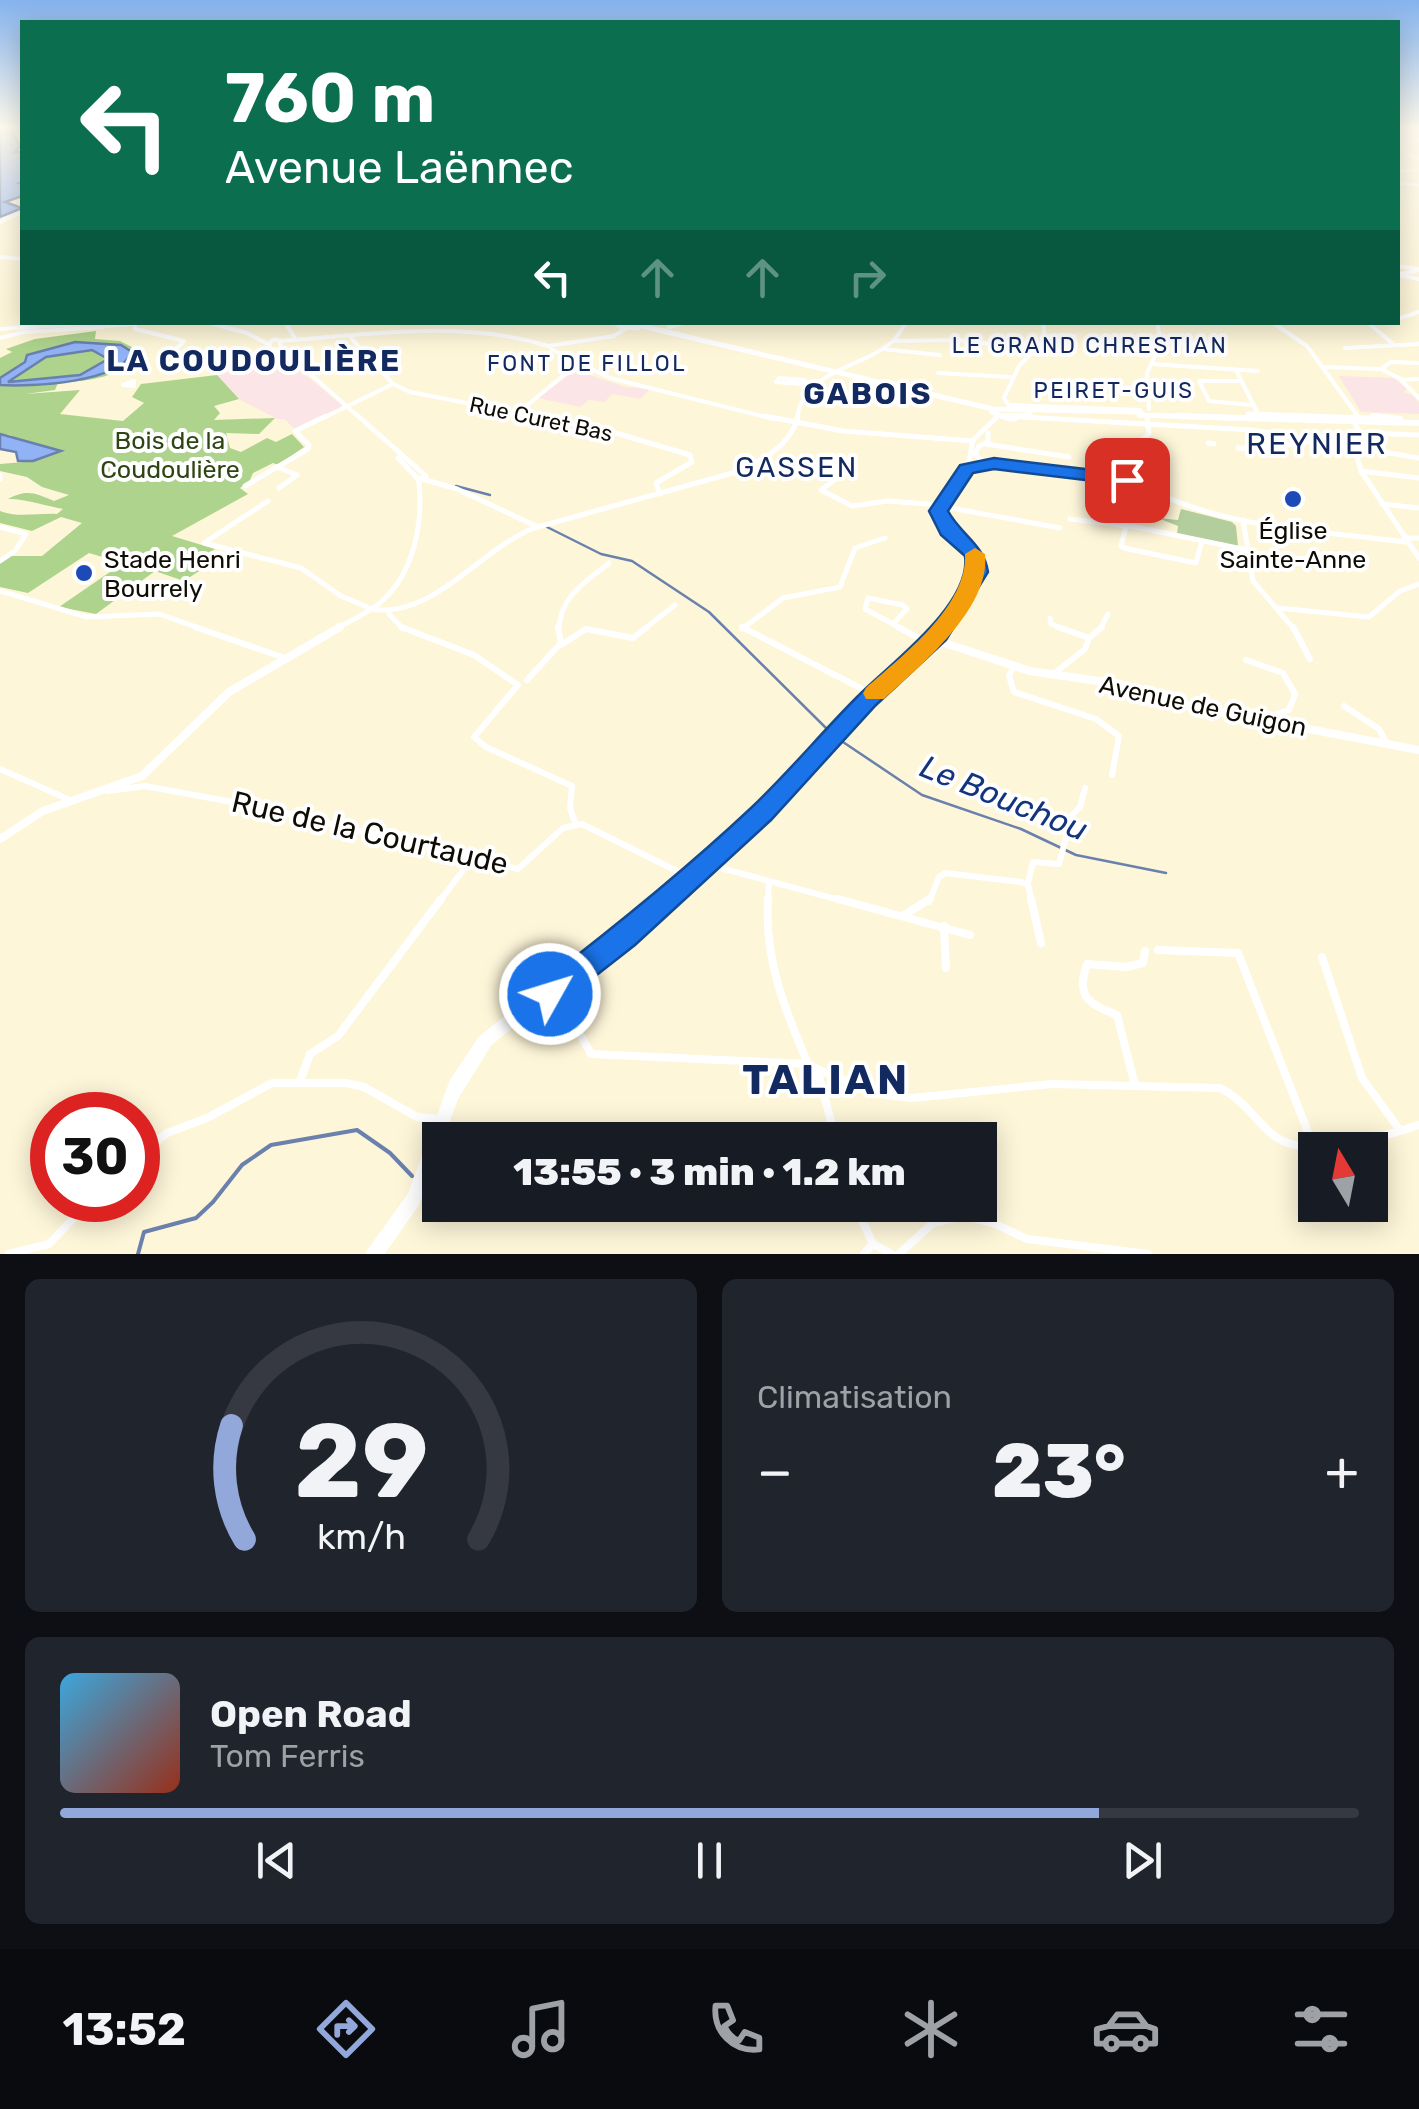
<!DOCTYPE html>
<html lang="fr">
<head>
<meta charset="utf-8">
<style>
  body { margin:0; font-family:Rubik,sans-serif; background:#20242c; color:#f1f3f6; height:100vh; display:flex; flex-direction:column; font-size:38px; white-space:nowrap }
  * { box-sizing:border-box; margin:0 }
  p { font-size:32px; color:#9ea1a6 }
  .icon { flex:none; width:55px; height:55px; fill:none; stroke:currentColor; stroke-width:2; stroke-linecap:round; stroke-linejoin:round }
  .map { position:relative; height:1254px; overflow:hidden }
  .details { display:flex; flex-direction:column; gap:25px; padding:25px; background:#0d0f14; flex:1 }
  .details>* { flex:none }
  .guide { position:absolute; left:20px; top:20px; width:1380px; height:305px; border-radius:0px; box-shadow:0 5px 25px #0003; background:#0b6e4f; color:#fff; overflow:hidden }
  .needle { width:65px; rotate:350deg }
  .controls { position:absolute; left:1298px; top:1132px; display:grid; gap:20px }
  .controls a { display:grid; place-items:center; width:90px; height:90px; border-radius:0px; background:#171b24; box-shadow:0 5px 25px #0003; font-size:50px }
  .speed { position:absolute; left:30px; top:1092px; display:flex; gap:20px; font-size:50px; font-weight:700; text-align:center }
  .speed>* { display:grid; place-content:center; width:130px; height:130px; border-radius:50%; background:#171b24; box-shadow:0 5px 25px #0003; line-height:1 }
  .speed .limit { border:15px solid #d22; background:#fff; color:#111 }
  .pin { position:absolute; display:grid; place-items:center; width:85px; height:85px; color:#fff; margin:-42px; border-radius:20px; box-shadow:0 5px 15px #0006 }
  .me { position:absolute; width:110px; margin:-55px; rotate:51deg; stroke-linejoin:round; filter:drop-shadow(0 0 8px #0008) }
  .turn { display:flex; align-items:center; gap:35px; height:210px; padding:0 40px; font-size:45px }
  .turn .icon { width:130px; height:130px; stroke-width:2.5 }
  .turn b { display:block; font-size:70px; line-height:85px }
  .lanes { display:flex; align-items:center; height:95px; padding:0 40px; background:#0003; justify-content:center; gap:50px; direction:ltr }
  .lanes .off { opacity:.35 }
  .big { font-size:75px; font-weight:800; line-height:1.1 }
  .details .card { flex:1; display:flex; flex-direction:column; justify-content:center; gap:15px; min-width:0; padding:0 35px; border-radius:15px; background:#20242c }
  .details .dial { align-items:center; gap:0 }
  .dial svg { height:260px; overflow:visible; fill:none; stroke:#363941; stroke-width:7; stroke-linecap:round; text-anchor:middle }
  .dial text { fill:#f1f3f6; stroke:none }
  .song { display:flex; align-items:center; gap:30px }
  .cover { width:120px; height:120px; border-radius:15px; background:linear-gradient(135deg,hsl(200 70% 55%),hsl(10 70% 35%)) }
  .played { height:10px; border-radius:5px; background:linear-gradient(90deg,#92a7da 80%,#363941 80%) }
  .keys { display:flex; justify-content:space-around; direction:ltr }
  .heat { display:flex; justify-content:space-between; align-items:center; font-size:55px; direction:ltr }
  .details .tiles { flex:1; display:grid; gap:25px; grid-template-columns:1fr 1fr }
  .card:last-child { grid-column:span 2 }
  .trip { position:absolute; left:422px; top:1122px; width:575px; height:100px; border-radius:0px; background:#171b24; box-shadow:0 5px 25px #0003; font-weight:800; line-height:100px; text-align:center }
  .dock { display:flex; height:160px; justify-content:space-around; align-items:center; background:#090b0e; color:#9ea1a6 }
  .dock .icon { width:70px; height:70px }
  .dock .on { color:#92a7da }
  .dock b { font-size:45px; color:#f1f3f6 }
  .map>svg:first-child { display:block }
  .education { fill:#fbe5e6 }
  .green { fill:#b3ce9c }
  .forest { fill:#aed38c }
  .water { fill:#91b2f5; stroke:#6a80ad; stroke-width:2.5; fill-rule:evenodd }
  .lines { fill:none; stroke-linecap:round; stroke-linejoin:round }
  .stream-far1 { stroke:#6a80ad; stroke-width:2.5 }
  .stream { stroke:#6a80ad; stroke-width:4 }
  .street-far4 { stroke:#fff; stroke-width:2.5 }
  .street-far3 { stroke:#fff; stroke-width:4 }
  .street-far2 { stroke:#fff; stroke-width:5 }
  .street-far1 { stroke:#fff; stroke-width:6 }
  .street { stroke:#fff; stroke-width:8 }
  .secondary-far3 { stroke:#fff; stroke-width:4 }
  .secondary-far2 { stroke:#fff; stroke-width:5 }
  .secondary-far1 { stroke:#fff; stroke-width:8 }
  .secondary { stroke:#fff; stroke-width:9 }
  .primary-far1 { stroke:#fff; stroke-width:5 }
  .primary { stroke:#fff; stroke-width:6 }
  .route { fill:#1a73e8; stroke:#114b97; stroke-width:2.5 }
  .slow { fill:#f59e0b }
  .poi-dot { fill:#1e4ab8; stroke:#fff; stroke-width:4 }
  .labels { text-anchor:middle; dominant-baseline:central; stroke-width:8; stroke-linejoin:round; paint-order:stroke }
  .far-neighbourhood-label { font-size:22px; letter-spacing:2.5px; fill:#132a60; stroke:#fff }
  .far-street-label { font-size:22px; fill:#0f0c04; stroke:#fff }
  .park-label { font-size:25px; fill:#2e4513; stroke:#fff }
  .poi-label { font-size:25px; fill:#0f0c04; stroke:#fff }
  .street-label { font-size:25px; fill:#0f0c04; stroke:#fff }
  .neighbourhood-label { font-size:28px; letter-spacing:2.5px; fill:#132a60; stroke:#fff }
  .far-district-label { font-size:30px; font-weight:bold; letter-spacing:2.5px; fill:#132a60; stroke:#fff }
  .quarter-label { font-size:30px; letter-spacing:2.5px; fill:#132a60; stroke:#fff }
  .near-street-label { font-size:30px; fill:#0f0c04; stroke:#fff }
  .near-water-label { font-size:32px; font-style:italic; fill:#13347f; stroke:#fff }
  .near-district-label { font-size:42px; font-weight:bold; letter-spacing:2.5px; fill:#132a60; stroke:#fff }
</style>
</head>
<body>
<div class="map">
<svg width="1419" height="1254" viewBox="0 0 1419 1254">
  <rect width="100%" height="100%" fill="#fef6d9"/>
  <g class="education">
    <polygon points="281,355 341,404 341,407 295,429 284,419 277,419 233,396 217,375"/>
    <polygon points="575,370 626,387 650,389 640,399 613,394 604,402 589,400 580,407 538,398"/>
    <polygon points="1339,376 1394,378 1407,389 1403,392 1412,395 1419,403 1419,414 1361,412"/>
  </g>
  <polygon class="green" points="1181,509 1232,522 1236,526 1238,546 1177,534 1178,526 1158,518 1178,520"/>
  <g class="forest">
    <path d="M96,331L95,339L120,341L142,352C119,379 92,380 58,383L55,390L25,394L80,390L60,414L123,421L144,403L132,397L141,384L217,375L239,399L214,406L220,413L214,420L275,418L259,434L226,433L230,448L241,452L267,438L276,442L292,434L304,447L278,465L273,463L253,473L250,480L240,488L248,494L172,536L215,549L196,561L207,566L184,581L155,571L96,614L59,607L123,563L89,553L28,593L0,587V563L10,556H42L82,523L61,517L32,531L0,523V511C16,518 38,513 57,514L63,509C47,506 22,498 8,499C27,489 35,493 54,501L69,495L42,487L27,477L0,471V464L24,462L11,435L0,434V385L76,380L122,366L121,345L75,342L27,355L25,362L0,378V358L12,352L6,349L35,339Z"/>
    <polygon points="92,350 109,359 80,375 8,383 46,357"/>
  </g>
  <g class="water">
    <polygon points="0,129 11,129 20,146 15,152 22,152 22,182 19,183 22,184 22,196 5,202 22,208 0,217"/>
    <path d="M75,342L121,345L132,352C119,383 31,387 0,385V378L25,362L27,355ZM92,350L108,359L80,375L8,382L46,357Z"/>
    <polygon points="0,434 61,451 33,461 18,461 16,452 0,449"/>
  </g>
  <g class="lines">
    <g class="stream-far1">
      <polyline points="456,486 490,495"/>
      <polyline points="547,527 601,554 632,561 709,612 828,730"/>
      <polyline points="837,738 922,795 1021,829 1076,855 1166,873"/>
    </g>
    <g class="stream">
      <polyline points="429,1183 440,1186"/>
      <polyline points="467,1205 493,1212"/>
      <polyline points="138,1254 144,1232 196,1218 213,1202 242,1165 271,1145 357,1130 390,1153 412,1176"/>
    </g>
    <g class="street-far4">
      <polyline points="1398,148 1419,159"/>
      <polyline points="1398,172 1419,169"/>
      <polyline points="1398,183 1419,185"/>
    </g>
    <g class="street-far3">
      <polyline points="0,257 22,259"/>
      <polyline points="135,322 135,329 184,341 176,349"/>
      <polyline points="285,322 296,340"/>
      <polyline points="1121,322 1132,322"/>
      <polyline points="1272,322 1307,346 1357,415"/>
      <polyline points="1367,322 1392,343"/>
      <polyline points="107,326 134,324"/>
      <polyline points="669,327 687,322"/>
      <polyline points="1045,336 1075,336"/>
      <polyline points="0,338 24,332 103,327"/>
      <polyline points="351,338 393,384 410,392 548,419"/>
      <polyline points="895,341 959,340 1031,349"/>
      <polyline points="1161,341 1206,346"/>
      <polyline points="1136,344 1158,350"/>
      <polyline points="1345,348 1419,344"/>
      <polyline points="883,349 940,355"/>
      <polyline points="261,355 274,349"/>
      <polyline points="1151,364 1258,371"/>
      <polyline points="1323,367 1381,369 1391,362 1419,363"/>
      <polyline points="1381,369 1401,379"/>
      <polyline points="1236,370 1257,412"/>
      <polyline points="938,373 1010,377"/>
      <polyline points="1419,379 1401,380 1419,398"/>
      <polygon points="134,381 134,386 123,385"/>
      <polyline points="1241,381 1199,381 1209,401 1251,405"/>
      <polyline points="803,384 805,380 779,378 776,382 815,385"/>
      <polyline points="806,394 841,400"/>
      <polyline points="1009,405 1140,410"/>
      <polyline points="1009,406 1004,398 1019,366 1045,340 1043,322"/>
      <polyline points="519,412 575,366"/>
      <polyline points="321,419 393,384"/>
      <path d="M797,419C803,369 862,369 893,341C898,336 902,328 907,322"/>
    </g>
    <g class="street-far2">
      <polyline points="535,416 602,429 690,455 692,462 656,483 660,494"/>
      <polyline points="797,421 798,416"/>
      <polyline points="1354,422 1363,438"/>
      <polyline points="1363,433 1419,435"/>
      <polyline points="1208,443 1214,444"/>
      <polyline points="986,444 1069,457"/>
      <polyline points="1238,448 1266,449 1263,444 1295,445 1315,440"/>
      <polyline points="983,462 1138,481"/>
      <polyline points="277,467 297,475 279,488"/>
      <polyline points="1361,471 1419,478"/>
      <polyline points="0,475 0,479"/>
      <polyline points="837,478 821,490 852,506 888,501 940,505"/>
      <polyline points="1146,483 1154,479 1144,438 1149,434 1147,416"/>
      <polygon points="1137,484 1158,491 1155,492"/>
      <polyline points="245,486 308,449 309,445 295,431 326,416"/>
      <path d="M1155,492C1231,529 1322,531 1405,542"/>
      <polyline points="268,501 204,543 301,568 341,596 372,609"/>
      <polyline points="1382,504 1419,508"/>
      <polyline points="940,506 1060,528"/>
      <polyline points="1070,519 1136,527 1247,550"/>
      <polyline points="1243,520 1253,581 1294,629"/>
      <polyline points="1107,523 1117,478"/>
      <polyline points="1126,526 1121,546 1124,548 1196,563 1202,541"/>
      <polyline points="0,527 26,534 15,551 0,561"/>
      <polyline points="1404,538 1419,538"/>
      <polyline points="0,591 87,617 159,614 202,629"/>
      <polygon points="868,598 903,605 907,609 893,624 865,609"/>
      <polyline points="1277,608 1369,617 1400,591 1419,584"/>
      <polyline points="389,614 403,629"/>
      <polyline points="1050,618 1051,624 1065,629"/>
      <polyline points="893,624 902,629"/>
      <path d="M559,629C560,596 586,582 609,563"/>
      <polyline points="644,629 675,605"/>
      <polyline points="742,629 783,598 840,587 855,548 885,538"/>
      <polyline points="1100,629 1108,614"/>
    </g>
    <g class="street-far1">
      <polyline points="195,627 285,658"/>
      <polyline points="401,627 474,655 518,685"/>
      <polyline points="742,627 868,692"/>
      <polyline points="898,627 928,643"/>
      <polyline points="1293,627 1310,659"/>
      <polyline points="1089,638 1102,627"/>
      <polyline points="561,645 586,629 633,638 647,627"/>
      <polyline points="1246,660 1283,673 1295,694 1289,710 1264,718"/>
      <polyline points="1014,666 1009,676 1014,692 1096,719 1119,736 1112,775"/>
      <polyline points="1052,675 1085,649 1089,638 1058,627"/>
      <polyline points="527,680 561,643 558,627"/>
      <polyline points="518,685 474,737 486,747 572,786 570,808 575,822"/>
      <polyline points="1344,706 1379,729 1386,742"/>
      <polyline points="0,769 70,800"/>
      <polyline points="108,791 145,786 265,808 518,869 563,828 582,824 685,875"/>
      <polyline points="706,864 847,902"/>
      <polyline points="1028,883 1033,862 1059,864 1072,815 1080,807 1085,788"/>
      <polyline points="439,902 471,860"/>
      <polyline points="768,902 769,882"/>
      <polyline points="929,902 939,877 945,873 1021,882 1028,885 1032,902"/>
    </g>
    <g class="street">
      <path d="M768,899C764,959 785,1010 808,1064L817,1069L836,1140"/>
      <polyline points="838,899 970,935"/>
      <polyline points="1031,899 1041,943"/>
      <polyline points="904,915 930,899"/>
      <polyline points="944,926 946,968"/>
      <polyline points="1158,950 1238,953 1313,1145"/>
      <polyline points="1322,957 1362,1078 1399,1129"/>
      <polyline points="550,993 569,1014 591,1054 808,1064"/>
      <path d="M817,1069L878,1094L912,1098L1052,1084L1220,1088C1243,1099 1254,1119 1273,1135C1308,1162 1382,1137 1419,1125"/>
      <polyline points="300,1081 310,1054 338,1036 441,899"/>
      <path d="M1135,1085L1117,1015C1090,1004 1075,998 1087,964L1126,967L1143,963L1145,951"/>
      <polyline points="138,1156 167,1133 207,1118 272,1083 346,1083 364,1087 417,1117 440,1119"/>
      <polyline points="855,1205 873,1244 892,1254"/>
      <polyline points="9,1254 49,1244 91,1200"/>
      <polyline points="864,1254 873,1244"/>
      <polyline points="899,1254 933,1223 964,1216 993,1223 1027,1239 1148,1254"/>
    </g>
    <g class="secondary-far3">
      <polyline points="1398,136 1419,140"/>
      <polyline points="0,222 22,212"/>
      <polyline points="1398,266 1419,269"/>
      <polyline points="1419,270 1398,275 1419,279"/>
      <polyline points="1398,319 1419,312"/>
      <polyline points="206,322 247,333 268,344"/>
      <polyline points="0,329 115,322"/>
      <circle cx="275" cy="345" r="5.5"/>
      <path d="M279,341C368,335 461,319 548,346"/>
      <polyline points="548,346 614,336 628,327"/>
      <polyline points="280,347 361,419"/>
      <polyline points="551,349 610,378 774,419"/>
      <polyline points="1149,409 1147,373 1161,343 1157,322"/>
      <polyline points="1022,417 1049,419"/>
      <polyline points="996,419 999,415"/>
    </g>
    <g class="secondary-far2">
      <polyline points="358,416 426,476"/>
      <polyline points="765,416 843,431 973,441"/>
      <polyline points="1022,417 1252,430 1419,458"/>
      <polyline points="1355,449 1361,471 1419,558"/>
      <polyline points="398,458 418,479"/>
      <polyline points="975,467 984,464 975,454 979,446 988,442 988,433"/>
      <polyline points="419,483 419,478 457,489 536,526"/>
      <path d="M372,609C433,619 480,549 534,528L736,472C763,459 785,450 797,421"/>
      <polyline points="944,627 967,591"/>
      <path d="M336,629C351,620 371,612 383,600C414,572 423,523 419,483"/>
      <polyline points="936,629 975,566 968,551 942,523 939,506 969,461 973,440 998,416"/>
    </g>
    <g class="secondary-far1">
      <polyline points="932,639 1030,671 1125,685 1172,703 1419,750"/>
      <polyline points="851,718 934,641"/>
      <polyline points="0,839 43,811 142,776 229,692 340,627"/>
      <polyline points="653,902 757,811 860,701 931,638 938,627"/>
      <polyline points="663,902 762,814 795,778"/>
    </g>
    <g class="secondary">
      <polyline points="370,1254 412,1196 454,1082 482,1040 656,899"/>
      <polyline points="379,1254 415,1203 454,1097 488,1042 666,899"/>
    </g>
    <g class="primary-far1">
      <polyline points="614,322 621,327 638,328"/>
      <polyline points="633,324 993,409 1141,412"/>
      <polyline points="992,412 1009,419"/>
      <polyline points="1248,414 1396,419"/>
      <polyline points="1139,415 1262,419"/>
      <polyline points="1012,419 1030,414"/>
    </g>
    <g class="primary">
      <polyline points="1002,416 1022,416"/>
      <polyline points="1175,416 1419,423"/>
      <polyline points="1373,416 1400,419"/>
    </g>
  </g>
  <linearGradient id="sky" x2="0" y2="1"><stop stop-color="#85b3ed"/><stop offset="0.42" stop-color="#fffbee"/><stop offset="1" stop-color="#fffbee" stop-opacity="0"/></linearGradient>
  <rect width="1419" height="305" fill="url(#sky)"/>
  <path class="route" d="M994,458L1127,474L1137,480L1127,485L994,469L973,473L948,511C961,535 984,544 988,572L946,640L876,705L771,820L635,945L561,1003L550,1007L539,1003L534,994L539,985C612,929 684,871 751,808C788,773 821,733 857,697C888,665 972,605 965,556L941,535L929,511L960,465Z"/>
  <path class="slow" d="M975,548L985,554C991,608 921,665 884,699H866L863,693L866,688C903,655 968,606 965,554Z"/>
  <g class="poi-dot">
    <circle cx="1293" cy="499" r="10"/>
    <circle cx="84" cy="573" r="10"/>
  </g>
  <g class="labels">
    <g class="far-neighbourhood-label">
      <text x="1090" y="345">LE GRAND CHRESTIAN</text>
      <text x="587" y="363">FONT DE FILLOL</text>
      <text x="1114" y="390">PEIRET-GUIS</text>
    </g>
    <g class="far-street-label">
      <text transform="translate(541 419) rotate(12)">Rue Curet Bas</text>
    </g>
    <g class="park-label">
      <text x="170" y="440">Bois de la<tspan x="170" dy="29">Coudoulière</tspan></text>
    </g>
    <g class="poi-label">
      <text x="1293" y="530">Église<tspan x="1293" dy="29">Sainte-Anne</tspan></text>
      <text x="104" y="559" text-anchor="start">Stade Henri<tspan x="104" dy="29">Bourrely</tspan></text>
    </g>
    <g class="street-label">
      <text transform="translate(1203 706) rotate(12)">Avenue de Guigon</text>
    </g>
    <g class="neighbourhood-label">
      <text x="797" y="467">GASSEN</text>
    </g>
    <g class="far-district-label">
      <text x="254" y="361">LA COUDOULIÈRE</text>
      <text x="868" y="394">GABOIS</text>
    </g>
    <g class="quarter-label">
      <text x="1317" y="444">REYNIER</text>
    </g>
    <g class="near-street-label">
      <text transform="translate(370 833) rotate(13)">Rue de la Courtaude</text>
    </g>
    <g class="near-water-label">
      <text transform="translate(1004 798) rotate(22)">Le Bouchou</text>
    </g>
    <g class="near-district-label">
      <text x="826" y="1080">TALIAN</text>
    </g>
  </g>
</svg>
<div class="controls">
<a><svg class="needle" viewBox="-14 -14 28 28"><path d="M0-13l5 13h-10z" fill="#e53935"/><path d="M0 13l5-13h-10z" fill="#9ea1a6"/></svg></a>
</div>
<div class="speed"><div class="limit">30</div></div>
<div class="pin" style="left:1127px;top:480px;background:#d93025"><svg class="icon" aria-label="arrive" viewBox="0 0 24 24"><path d="M6 21V4h12l-3 4 3 4H6"/></svg></div>
<svg class="me" style="left:550px;top:994px" viewBox="-20 -20 40 40"><circle r="17" fill="#1a73e8" stroke="#fff" stroke-width="3"/><path d="M0-11L8 9 0 5-8 9z" fill="#fff"/></svg>
<div class="trip">13:55 · 3 min · 1.2 km</div>
<div class="guide">
<div class="turn"><svg class="icon" aria-label="left" viewBox="0 0 24 24"><path d="M17 20v-9H6M10 6l-5 5 5 5"/></svg><div><b>760 m</b>Avenue Laënnec</div></div>
<div class="lanes"><svg class="icon" aria-label="left" viewBox="0 0 24 24"><path d="M17 20v-9H6M10 6l-5 5 5 5"/></svg><svg class="icon off" aria-label="ahead" viewBox="0 0 24 24"><path d="M12 20V5M6 11l6-6 6 6"/></svg><svg class="icon off" aria-label="ahead" viewBox="0 0 24 24"><path d="M12 20V5M6 11l6-6 6 6"/></svg><svg class="icon off" aria-label="right" viewBox="0 0 24 24"><path d="M7 20v-9h11M14 6l5 5-5 5"/></svg></div>
</div>
</div>
<section class="details">
<div class="tiles">
<div class="card dial"><svg viewBox="0 0 100 80">
<path d="M14 69A42 42 0 1 1 86 69"/>
<path d="M14 69A42 42 0 0 1 10 34" stroke="#92a7da"/>
<text x="50" y="56" font-size="32" font-weight="700">29</text>
<text x="50" y="72" font-size="11">km/h</text>
</svg></div>
<div class="card"><p>Climatisation</p>
<div class="heat"><a>−</a><b class="big">23°</b><a>+</a></div>
</div>
<div class="card">
<div class="song"><i class="cover"></i><div><b>Open Road</b><p>Tom Ferris</p></div></div>
<div class="played"></div>
<div class="keys"><svg class="icon" aria-label="previous" viewBox="0 0 24 24"><path d="M18 5L8 12l10 7zM5 5v14"/></svg><svg class="icon" aria-label="pause" viewBox="0 0 24 24"><path d="M8 5v14M16 5v14"/></svg><svg class="icon" aria-label="next" viewBox="0 0 24 24"><path d="M6 5l10 7-10 7zM19 5v14"/></svg></div>
</div>
</div>
</section>
<nav class="dock">
<b>13:52</b>
<svg class="icon on" aria-label="directions" viewBox="0 0 24 24"><path d="M12 3l9 9-9 9-9-9zM9 14v-3h6M13 9l2 2-2 2"/></svg>
<svg class="icon" aria-label="music" viewBox="0 0 24 24"><path d="M9 18V5l10-2v13"/><circle cx="6" cy="18" r="3"/><circle cx="16" cy="16" r="3"/></svg>
<svg class="icon" aria-label="phone" viewBox="0 0 24 24"><path d="M5 4h4l2 5-3 2q2 4 5 5l2-3 5 2v4C11 20 4 13 5 4z"/></svg>
<svg class="icon" aria-label="climate" viewBox="0 0 24 24"><path d="M12 3v18M4 7l16 10M4 17L20 7"/></svg>
<svg class="icon" aria-label="car" viewBox="0 0 24 24"><path d="M5 17H2v-5l4-1 3-4h7l3 4 3 1v5h-3M9 17h6M6 11h13"/><circle cx="7" cy="17" r="2"/><circle cx="17" cy="17" r="2"/></svg>
<svg class="icon" aria-label="filters" viewBox="0 0 24 24"><path d="M4 7h16M4 17h16"/><circle cx="9" cy="7" r="2"/><circle cx="15" cy="17" r="2"/></svg>
</nav>
</body>
</html>
